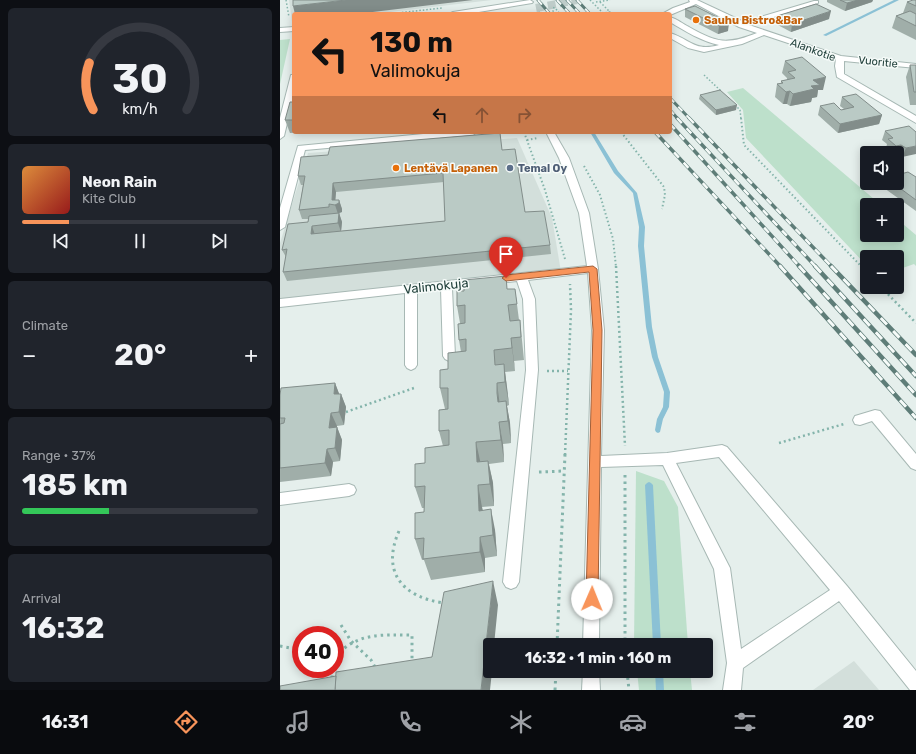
<!DOCTYPE html>
<html lang="en">
<head>
<meta charset="utf-8">
<style>
  body { margin:0; font-family:Rubik,sans-serif; background:#20242c; color:#f1f3f6; height:100vh; display:flex; flex-direction:column; font-size:15px; white-space:nowrap }
  * { box-sizing:border-box; margin:0 }
  p { font-size:13px; color:#9ea1a6 }
  .icon { flex:none; width:22px; height:22px; fill:none; stroke:currentColor; stroke-width:2; stroke-linecap:round; stroke-linejoin:round }
  .map { position:relative; flex:1; overflow:hidden }
  .drawer { display:flex; flex-direction:column; gap:8px; padding:8px; background:#0d0f14; width:280px }
  .drawer>* { flex:none }
  .banner { position:absolute; left:12px; top:12px; width:380px; height:122px; border-radius:4px; box-shadow:0 2px 10px #0003; background:#f8945a; color:#111; overflow:hidden }
  .fabs { position:absolute; left:580px; top:146px; display:grid; gap:8px }
  .fabs a { display:grid; place-items:center; width:44px; height:44px; border-radius:4px; background:#171b24; box-shadow:0 2px 10px #0003; font-size:20px }
  .speed { position:absolute; left:12px; top:626px; display:flex; gap:8px; font-size:20px; font-weight:700; text-align:center }
  .speed>* { display:grid; place-content:center; width:52px; height:52px; border-radius:50%; background:#171b24; box-shadow:0 2px 10px #0003; line-height:1 }
  .speed .limit { border:6px solid #d22; background:#fff; color:#111 }
  .pin { position:absolute; display:grid; place-items:center; width:34px; height:34px; color:#fff; margin:-41px -17px; border-radius:50% 50% 50% 0; rotate:-45deg; box-shadow:0 0 4px #0007 }
  .pin .icon { rotate:45deg }
  .me { position:absolute; width:44px; margin:-22px; rotate:1deg; stroke-linejoin:round; filter:drop-shadow(0 0 3px #0008) }
  .turn { display:flex; align-items:center; gap:14px; height:84px; padding:0 12px; font-size:18px }
  .turn .icon { width:52px; height:52px; stroke-width:2.5 }
  .turn b { display:block; font-size:28px; line-height:34px }
  .lanes { display:flex; align-items:center; height:38px; padding:0 12px; background:#0003; justify-content:center; gap:20px; direction:ltr }
  .lanes .off { opacity:.35 }
  .big { font-size:30px; font-weight:700; line-height:1.1 }
  .drawer .card { flex:1; display:flex; flex-direction:column; justify-content:center; gap:6px; min-width:0; padding:0 14px; border-radius:6px; background:#20242c }
  .drawer .dial { align-items:center; gap:0 }
  .dial svg { height:104px; overflow:visible; fill:none; stroke:#363941; stroke-width:7; stroke-linecap:round; text-anchor:middle }
  .dial text { fill:#f1f3f6; stroke:none }
  .song { display:flex; align-items:center; gap:12px }
  .cover { width:48px; height:48px; border-radius:6px; background:linear-gradient(135deg,hsl(30 70% 55%),hsl(0 70% 35%)) }
  .played { height:4px; border-radius:2px; background:linear-gradient(90deg,#f8945a 20%,#363941 20%) }
  .keys { display:flex; justify-content:space-around; direction:ltr }
  .heat { display:flex; justify-content:space-between; align-items:center; font-size:22px; direction:ltr }
  .charge { height:6px; border-radius:3px; background:linear-gradient(90deg,#34c759 37%,#363941 0) }
  .trip { position:absolute; left:203px; top:638px; width:230px; height:40px; border-radius:4px; background:#171b24; box-shadow:0 2px 10px #0003; font-weight:700; line-height:40px; text-align:center }
  .tab-bar { display:flex; height:64px; justify-content:space-around; align-items:center; background:#090b0e; color:#9ea1a6 }
  .tab-bar .icon { width:28px; height:28px }
  .tab-bar .active { color:#f8945a }
  .tab-bar b { font-size:18px; color:#f1f3f6 }
  main { display:flex; flex:1; min-height:0 }
  .map>svg:first-child { display:block }
  .built { fill:#d3dfdb }
  .green { fill:#bde0cb }
  .lines { fill:none; stroke-linecap:round; stroke-linejoin:round }
  .stream { fill:#8bc1d5; fill-rule:evenodd }
  .minor-tunnel { stroke:#beccc9; stroke-width:8; stroke-dasharray:8 4; stroke-linecap:butt }
  .minor-casing { stroke:#a7b8b4; stroke-width:2 }
  .path-far3 { stroke:#84b4ab; stroke-width:1.5; stroke-dasharray:1.5 2; stroke-linecap:butt }
  .path-far2 { stroke:#84b4ab; stroke-width:2; stroke-dasharray:1.5 2.5; stroke-linecap:butt }
  .path-far1 { stroke:#84b4ab; stroke-width:2.5; stroke-dasharray:2 3; stroke-linecap:butt }
  .path { stroke:#84b4ab; stroke-width:3; stroke-dasharray:2.5 4; stroke-linecap:butt }
  .minor { fill:#fff; fill-rule:evenodd }
  .rail-far2-casing { stroke:#5e7d78; stroke-width:3 }
  .rail-far1-casing { stroke:#5e7d78; stroke-width:3.5 }
  .rail-casing { stroke:#5e7d78; stroke-width:4.5 }
  .rail-far2 { stroke:#f6fbf9; stroke-width:2; stroke-dasharray:6; stroke-linecap:butt }
  .rail-far1 { stroke:#f6fbf9; stroke-width:2.5; stroke-dasharray:7; stroke-linecap:butt }
  .rail { stroke:#f6fbf9; stroke-width:3; stroke-dasharray:9; stroke-linecap:butt }
  .path-bridge { stroke:#84b4ab; stroke-width:1.5; stroke-dasharray:1.5 2; stroke-linecap:butt }
  .wall { fill:#a0aea9; fill-rule:evenodd }
  .shaded-wall { fill:#828d8a }
  .building { fill:#bacac5; stroke:#828d8a }
  .route { fill:#f8945a; stroke:#a1603a }
  .food-dot { fill:#e8710a; stroke:#f6fbf9; stroke-width:1.5 }
  .service-dot { fill:#5c6f8a; stroke:#f6fbf9; stroke-width:1.5 }
  .labels { text-anchor:middle; dominant-baseline:central; stroke-width:3; stroke-linejoin:round; paint-order:stroke }
  .far-food-label { font-size:11px; font-weight:bold; fill:#c56008; stroke:#f6fbf9; text-anchor:start }
  .far-street-label { font-size:11px; fill:#23423d; stroke:#f6fbf9 }
  .far-service-label { font-size:11px; font-weight:bold; fill:#4e5e75; stroke:#f6fbf9; text-anchor:start }
  .street-label { font-size:13px; fill:#23423d; stroke:#f6fbf9 }
</style>
</head>
<body>
<main>
<section class="drawer">
<div class="card dial"><svg viewBox="0 0 100 80">
<path d="M14 69A42 42 0 1 1 86 69"/>
<path d="M14 69A42 42 0 0 1 11 33" stroke="#f8945a"/>
<text x="50" y="56" font-size="32" font-weight="700">30</text>
<text x="50" y="72" font-size="11">km/h</text>
</svg></div>
<div class="card">
<div class="song"><i class="cover"></i><div><b>Neon Rain</b><p>Kite Club</p></div></div>
<div class="played"></div>
<div class="keys"><svg class="icon" aria-label="previous" viewBox="0 0 24 24"><path d="M18 5L8 12l10 7zM5 5v14"/></svg><svg class="icon" aria-label="pause" viewBox="0 0 24 24"><path d="M8 5v14M16 5v14"/></svg><svg class="icon" aria-label="next" viewBox="0 0 24 24"><path d="M6 5l10 7-10 7zM19 5v14"/></svg></div>
</div>
<div class="card"><p>Climate</p>
<div class="heat"><a>−</a><b class="big">20°</b><a>+</a></div>
</div>
<div class="card"><p>Range · 37%</p><b class="big">185 km</b><div class="charge"></div></div>
<div class="card"><p>Arrival</p><b class="big">16:32</b></div>
</section>
<div class="map">
<svg width="636" height="690" viewBox="0 0 636 690">
  <rect width="100%" height="100%" fill="#e5efec"/>
  <g class="built">
    <polygon points="9,0 212,0 93,14 14,14 14,22 12,22"/>
    <polygon points="237,138 272,218 281,272 0,302 0,243 28,153"/>
    <polygon points="574,661 599,690 533,690"/>
  </g>
  <g class="green">
    <polygon points="10,39 0,84 0,40"/>
    <polygon points="463,88 601,205 587,205 587,235 617,235 617,219 636,235 636,266 634,264 617,270 617,257 587,257 587,266 466,138 463,110 447,92"/>
    <polygon points="356,471 384,481 398,507 408,645 354,645"/>
    <polygon points="357,671 410,671 412,690 359,690"/>
  </g>
  <g class="lines">
    <g class="stream">
      <polygon points="614,0 619,0 546,36 543,35"/>
      <polygon points="310,132 314,132 338,171 357,193 365,227 364,246 372,327 378,357 390,392 389,407 383,419 380,432 378,433 376,432 375,430 377,419 383,407 384,392 372,357 366,327 358,246 359,227 353,193 334,173"/>
      <polygon points="369,482 371,483 373,485 381,645 373,645 365,485 367,483"/>
      <polygon points="375,671 383,671 384,690 376,690"/>
    </g>
    <polyline class="minor-tunnel" points="256,8 297,0"/>
    <defs>
      <g id="minor">
        <polygon points="250,0 253,2 252,3 187,14 169,14 173,12"/>
        <path d="M409,0H417L464,22L534,1H538V3L469,25L561,56L636,64V68L564,61V74L636,116V123L557,77L555,66L556,59L484,35L462,44L424,52L408,48L390,38V33C410,39 414,52 439,45C421,41 405,31 390,22V17C397,19 403,24 409,27C437,43 447,45 477,33L459,27L416,4L390,15L382,14L393,8L410,2Z"/>
        <polygon points="14,27 14,31 0,32 0,28"/>
        <polygon points="11,75 14,75 14,94 4,136 0,139 0,118"/>
        <polygon points="164,132 197,132 193,135 25,150 5,227 0,230 0,208 18,146"/>
        <path d="M266,132H274L289,158L309,213L318,269L324,330L321,456L387,453L442,445L447,447L567,586L636,671V690H630L559,601L463,668L461,690H443L447,663L434,569L383,465L321,467L319,645H303L312,330L308,273L248,280L255,299L258,370L239,582L236,587L231,589L226,587L223,582L246,370L243,299L237,281L172,288L175,356L173,359L169,361L165,359L163,356L161,289L137,292V365L135,368L131,370L127,368L125,365V293L0,307V299L307,266L299,213L279,158ZM439,457L550,590L461,649L450,568L396,463Z"/>
        <polygon points="595,410 600,411 636,454 636,470 631,468 592,421 580,425 575,424 573,420 575,416"/>
        <polygon points="69,484 74,486 76,490 74,494 69,496 0,505 0,493"/>
        <polygon points="303,671 319,671 320,690 302,690"/>
      </g>
    </defs>
    <use href="#minor" class="minor-casing"/>
    <g class="path-far3">
      <polyline points="6,0 9,17"/>
      <polyline points="316,2 330,0"/>
      <polyline points="320,2 330,12 323,13"/>
      <polyline points="274,7 273,11 276,14"/>
      <polyline points="276,9 280,14"/>
      <polyline points="255,13 262,12"/>
      <polyline points="108,14 162,8"/>
      <polyline points="424,75 441,91"/>
      <polyline points="455,105 460,110 461,119"/>
    </g>
    <g class="path-far2">
      <polyline points="461,118 464,145 582,267"/>
      <polyline points="244,132 265,190 285,259"/>
      <polyline points="341,132 384,187 385,195 382,209"/>
      <polyline points="247,140 258,138"/>
      <polyline points="304,166 320,195 333,239 336,267"/>
    </g>
    <g class="path-far1">
      <polyline points="336,266 345,446"/>
      <polyline points="581,266 587,273"/>
      <polyline points="601,287 636,323"/>
      <polyline points="267,371 288,371"/>
      <polyline points="66,412 134,388"/>
      <polyline points="499,443 564,424"/>
      <polyline points="285,455 291,310 290,284"/>
    </g>
    <g class="path">
      <polyline points="259,472 284,471"/>
      <polyline points="345,475 345,645"/>
      <path d="M119,531C101,572 122,597 164,603"/>
      <polyline points="61,625 71,641 91,660 96,669"/>
      <polyline points="277,645 285,454"/>
      <polyline points="0,646 21,650"/>
      <path d="M55,657C77,632 102,635 132,635V662"/>
      <polyline points="52,669 52,680"/>
      <polyline points="347,671 349,690"/>
      <polyline points="275,690 276,671"/>
    </g>
    <use href="#minor" class="minor"/>
    <defs>
      <g id="rail-far2">
        <polyline points="258,0 270,14"/>
        <polyline points="277,0 290,14"/>
        <polyline points="287,0 300,14"/>
        <polyline points="297,0 310,14"/>
        <polyline points="390,98 410,119"/>
        <polyline points="390,110 398,119"/>
      </g>
      <g id="rail-far1">
        <polyline points="397,118 536,267"/>
        <polyline points="409,118 552,267"/>
        <polyline points="390,124 520,267"/>
        <polyline points="375,132 501,267"/>
      </g>
      <g id="rail">
        <polyline points="500,266 636,418"/>
        <polyline points="519,266 636,395"/>
        <polyline points="535,266 636,376"/>
        <polyline points="551,266 636,355"/>
      </g>
    </defs>
    <use href="#rail-far2" class="rail-far2-casing"/>
    <use href="#rail-far1" class="rail-far1-casing"/>
    <use href="#rail" class="rail-casing"/>
    <use href="#rail-far2" class="rail-far2"/>
    <use href="#rail-far1" class="rail-far1"/>
    <use href="#rail" class="rail"/>
    <polyline class="path-bridge" points="310,0 323,13"/>
  </g>
  <g class="wall">
    <polygon points="547,0 593,0 592,2 565,11 547,2"/>
    <polygon points="636,0 636,40 612,28 616,16 623,13 627,2"/>
    <polygon points="405,9 448,31 438,34 405,17"/>
    <polygon points="497,16 549,19 511,32 496,24"/>
    <polygon points="505,61 543,90 538,90 537,97 532,98 531,102 510,106 507,104 503,104 495,97 497,84 501,83 501,81 507,80 507,78 502,73"/>
    <polygon points="630,65 636,65 636,105 630,105 626,77"/>
    <polygon points="420,95 456,110 436,115 419,99"/>
    <polygon points="562,97 602,115 599,124 558,133 538,115 540,106 561,110 564,109 560,106"/>
    <polygon points="14,102 14,132 26,132 10,133 5,120"/>
    <polygon points="605,131 636,132 622,157 618,154 617,154 617,153 611,153 606,148 607,144 602,140"/>
    <path d="M222,150L245,212L270,245L271,254L7,281L3,272L6,257L2,250L28,222V219H22L19,210L23,185H21L18,176ZM164,182L165,221L61,231L62,222L59,213L62,212V209L59,200H55L56,192Z"/>
    <polygon points="636,177 636,211 604,188 606,183 617,183"/>
    <polygon points="226,276 227,289 235,289 239,320 240,320 244,360 234,361 235,371 225,372 229,405 227,406 230,423 231,443 223,444 224,462 209,464 213,483 214,506 202,507 203,510 215,530 217,556 205,558 205,572 151,580 144,560 142,560 135,539 144,512 144,508 142,508 135,487 145,463 163,446 159,431 165,409 160,388 168,369 181,352 179,340 180,323 177,306 184,291"/>
    <polygon points="55,383 59,394 61,394 66,407 64,425 57,426 57,427 62,440 60,461 53,462 51,476 0,482 0,395"/>
  </g>
  <g class="shaded-wall">
    <polygon points="66,0 193,0 76,14 15,14 13,6"/>
    <polygon points="578,0 593,0 592,2 565,11 567,3"/>
    <polygon points="551,11 549,19 511,32 512,24"/>
    <polygon points="449,23 448,31 438,34 439,26"/>
    <polygon points="546,77 543,90 538,90 537,97 532,98 531,102 510,106 513,94 533,80"/>
    <polygon points="510,91 507,104 503,104 506,92"/>
    <polygon points="457,105 456,110 436,115 436,110"/>
    <polygon points="602,115 599,124 558,133 560,124"/>
    <polygon points="621,145 618,154 614,153 616,146"/>
    <polygon points="636,146 636,154 622,157 626,148"/>
    <polygon points="53,183 56,192 55,205 52,200"/>
    <polygon points="59,200 62,209 62,212 59,213 62,222 61,232 58,223 58,214 55,205"/>
    <polygon points="32,226 35,235 31,234"/>
    <polygon points="231,338 234,361 235,371 232,348"/>
    <polygon points="224,364 227,387 229,405 225,382"/>
    <polygon points="55,383 60,396 54,394"/>
    <polygon points="217,383 220,406 218,402"/>
    <polygon points="61,394 66,407 64,425 59,412"/>
    <polygon points="226,401 230,423 231,443 228,421"/>
    <polygon points="51,413 57,426 55,441 49,428"/>
    <polygon points="219,422 223,444 224,462 221,440"/>
    <polygon points="57,427 62,440 60,461 55,448"/>
    <polygon points="196,442 201,465 197,462"/>
    <polygon points="47,449 53,462 51,476 45,463"/>
    <polygon points="208,461 213,483 214,506 210,484"/>
    <polygon points="198,485 202,507 204,532 199,511"/>
    <polygon points="211,509 215,530 217,556 213,535"/>
    <polygon points="200,537 205,558 205,572 200,552"/>
    <polygon points="213,581 218,605 214,645 210,645 210,671 212,671 210,690 201,690"/>
  </g>
  <g class="building">
    <polygon points="13,0 66,0 13,6"/>
    <polygon points="560,0 578,0 567,3"/>
    <polygon points="633,0 636,0 636,6 627,2"/>
    <polygon points="536,4 551,11 512,24 497,16"/>
    <polygon points="415,6 449,23 439,26 405,9"/>
    <polygon points="630,11 636,14 636,26 616,16"/>
    <polygon points="522,57 546,77 533,80 540,85 531,86 534,89 513,94 510,91 506,92 497,84 503,83 501,81 515,78 508,72 516,70 505,61"/>
    <polygon points="630,65 636,65 636,92 634,92"/>
    <polygon points="440,90 457,105 436,110 420,95"/>
    <polygon points="576,94 602,115 560,124 540,106 554,103 561,110 574,107 562,97"/>
    <polygon points="10,102 14,102 14,120 5,120"/>
    <polygon points="629,126 636,132 636,146 626,148 621,145 616,146 608,139 613,138 605,131"/>
    <polygon points="220,133 222,150 235,149 245,212 264,211 270,245 3,272 7,249 2,250 8,224 28,222 29,216 59,213 58,223 32,226 31,234 165,221 163,173 53,183 52,200 59,200 59,203 55,205 49,204 49,207 19,210 25,176 18,176 21,157 48,155 50,147"/>
    <polygon points="628,172 636,177 636,200 613,183 617,183 617,175"/>
    <polygon points="226,276 227,289 235,289 237,304 228,305 230,321 240,320 241,337 231,338 232,348 214,350 215,365 224,364 225,382 217,383 217,393 218,402 226,401 228,421 219,422 221,440 196,442 197,462 208,461 210,484 198,485 199,511 211,509 213,535 200,537 200,552 143,559 144,538 135,539 135,513 144,512 145,486 135,487 135,464 145,463 145,448 169,445 169,430 159,431 159,410 168,409 168,388 160,388 160,370 168,369 168,353 186,351 186,339 179,340 178,324 185,323 185,305 177,306 177,291 184,291 184,280"/>
    <polygon points="55,383 54,394 61,394 59,412 51,413 49,428 57,427 55,448 47,449 45,463 0,468 0,424 4,423 5,418 0,418 0,395 1,388"/>
    <polygon points="213,581 201,690 55,690 56,672 152,657 164,592"/>
    <polygon points="56,676 55,690 0,690 0,686"/>
  </g>
  <polygon class="route" points="313,266 317,269 322,330 318,599 316,603 312,605 308,603 306,599 313,330 309,272 226,281 222,278 226,275"/>
  <g class="food-dot">
    <circle cx="416" cy="20" r="4"/>
    <circle cx="116" cy="168" r="4"/>
  </g>
  <circle class="service-dot" cx="230" cy="168" r="4"/>
  <g class="labels">
    <g class="far-food-label">
      <text x="424" y="20">Sauhu Bistro&amp;Bar</text>
      <text x="124" y="168">Lentävä Lapanen</text>
    </g>
    <g class="far-street-label">
      <text transform="translate(533 50) rotate(20)">Alankotie</text>
      <text transform="translate(598 62) rotate(6)">Vuoritie</text>
    </g>
    <g class="far-service-label">
      <text x="238" y="168">Temal Oy</text>
    </g>
    <g class="street-label">
      <text transform="translate(156 286) rotate(-6)">Valimokuja</text>
    </g>
  </g>
</svg>
<div class="fabs">
<a><svg class="icon" aria-label="sound" viewBox="0 0 24 24"><path d="M4 9h4l5-4v14l-5-4H4zM17 9q2 3 0 6"/></svg></a>
<a>+</a>
<a>−</a>
</div>
<div class="speed"><div class="limit">40</div></div>
<div class="pin" style="left:226px;top:278px;background:#d93025"><svg class="icon" aria-label="arrive" viewBox="0 0 24 24"><path d="M6 21V4h12l-3 4 3 4H6"/></svg></div>
<svg class="me" style="left:312px;top:599px" viewBox="-20 -20 40 40"><circle r="19" fill="#fff"/><path d="M0-13L10 11 0 6-10 11z" fill="#f8945a"/></svg>
<div class="trip">16:32 · 1 min · 160 m</div>
<div class="banner">
<div class="turn"><svg class="icon" aria-label="left" viewBox="0 0 24 24"><path d="M17 20v-9H6M10 6l-5 5 5 5"/></svg><div><b>130 m</b>Valimokuja</div></div>
<div class="lanes"><svg class="icon" aria-label="left" viewBox="0 0 24 24"><path d="M17 20v-9H6M10 6l-5 5 5 5"/></svg><svg class="icon off" aria-label="ahead" viewBox="0 0 24 24"><path d="M12 20V5M6 11l6-6 6 6"/></svg><svg class="icon off" aria-label="right" viewBox="0 0 24 24"><path d="M7 20v-9h11M14 6l5 5-5 5"/></svg></div>
</div>
</div>
</main>
<nav class="tab-bar">
<b>16:31</b>
<svg class="icon active" aria-label="directions" viewBox="0 0 24 24"><path d="M12 3l9 9-9 9-9-9zM9 14v-3h6M13 9l2 2-2 2"/></svg>
<svg class="icon" aria-label="music" viewBox="0 0 24 24"><path d="M9 18V5l10-2v13"/><circle cx="6" cy="18" r="3"/><circle cx="16" cy="16" r="3"/></svg>
<svg class="icon" aria-label="phone" viewBox="0 0 24 24"><path d="M5 4h4l2 5-3 2q2 4 5 5l2-3 5 2v4C11 20 4 13 5 4z"/></svg>
<svg class="icon" aria-label="climate" viewBox="0 0 24 24"><path d="M12 3v18M4 7l16 10M4 17L20 7"/></svg>
<svg class="icon" aria-label="car" viewBox="0 0 24 24"><path d="M5 17H2v-5l4-1 3-4h7l3 4 3 1v5h-3M9 17h6M6 11h13"/><circle cx="7" cy="17" r="2"/><circle cx="17" cy="17" r="2"/></svg>
<svg class="icon" aria-label="filters" viewBox="0 0 24 24"><path d="M4 7h16M4 17h16"/><circle cx="9" cy="7" r="2"/><circle cx="15" cy="17" r="2"/></svg>
<b>20°</b>
</nav>
</body>
</html>
